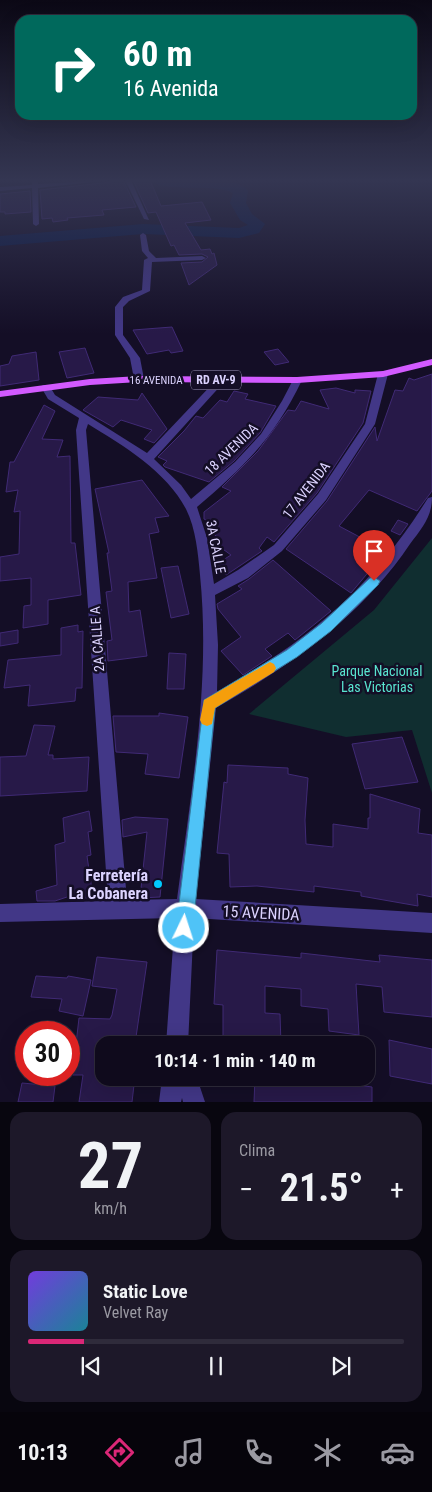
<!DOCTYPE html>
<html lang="es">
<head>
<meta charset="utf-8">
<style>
  body { margin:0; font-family:"Roboto Condensed",sans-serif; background:#1d1829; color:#f1f3f6; height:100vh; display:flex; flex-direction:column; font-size:19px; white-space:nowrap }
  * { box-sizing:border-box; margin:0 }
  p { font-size:16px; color:#9b9aa3 }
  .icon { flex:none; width:28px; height:28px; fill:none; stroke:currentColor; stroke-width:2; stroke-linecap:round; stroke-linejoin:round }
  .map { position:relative; height:1102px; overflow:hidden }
  .side { display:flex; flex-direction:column; gap:10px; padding:10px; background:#08060f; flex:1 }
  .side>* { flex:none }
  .top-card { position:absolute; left:15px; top:15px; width:402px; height:105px; border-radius:15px; box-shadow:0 5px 20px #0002,0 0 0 1px #2f2b3b; background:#00695c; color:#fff; overflow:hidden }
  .speed { position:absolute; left:15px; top:1021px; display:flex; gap:10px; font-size:25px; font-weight:700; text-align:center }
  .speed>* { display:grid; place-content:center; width:65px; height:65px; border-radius:50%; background:#0f0a1c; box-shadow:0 5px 20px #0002,0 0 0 1px #2f2b3b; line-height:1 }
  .speed .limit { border:8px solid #d22; background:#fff; color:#111 }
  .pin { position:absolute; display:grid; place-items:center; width:42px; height:42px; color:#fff; margin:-51px -21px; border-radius:50% 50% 50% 0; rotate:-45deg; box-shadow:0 0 5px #0007 }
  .pin .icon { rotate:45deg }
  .me { position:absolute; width:55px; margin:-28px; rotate:4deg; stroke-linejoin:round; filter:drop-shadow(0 0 4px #0008) }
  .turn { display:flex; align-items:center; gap:18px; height:105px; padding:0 25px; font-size:22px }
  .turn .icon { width:65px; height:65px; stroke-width:2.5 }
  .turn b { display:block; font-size:35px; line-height:42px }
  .big { font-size:38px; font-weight:700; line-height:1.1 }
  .side .widget { flex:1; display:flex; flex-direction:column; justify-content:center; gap:8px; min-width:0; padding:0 18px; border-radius:15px; background:#1d1829 }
  .side .dial { align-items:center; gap:0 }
  .dial b { font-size:65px; line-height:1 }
  .song { display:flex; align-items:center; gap:15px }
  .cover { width:60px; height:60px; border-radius:8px; background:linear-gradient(135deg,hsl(260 70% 55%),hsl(190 70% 35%)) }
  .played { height:5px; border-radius:2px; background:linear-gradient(90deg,#db2777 15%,#2f2b3b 15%) }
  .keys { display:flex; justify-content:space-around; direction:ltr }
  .heat { display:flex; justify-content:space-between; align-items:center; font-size:28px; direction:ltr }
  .side .tiles { flex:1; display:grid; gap:10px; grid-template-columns:1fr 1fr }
  .widget:last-child { grid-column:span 2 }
  .trip { position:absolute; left:95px; top:1036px; width:280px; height:50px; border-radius:15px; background:#0f0a1c; box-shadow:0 5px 20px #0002,0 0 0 1px #2f2b3b; font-weight:700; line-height:50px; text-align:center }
  .dock { display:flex; height:80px; justify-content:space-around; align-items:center; background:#06040b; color:#9b9aa3 }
  .dock .icon { width:35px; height:35px }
  .dock .current { color:#db2777 }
  .dock b { font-size:22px; color:#f1f3f6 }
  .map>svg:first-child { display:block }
  .green { fill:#102e30 }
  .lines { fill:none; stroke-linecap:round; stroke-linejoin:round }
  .river { fill:#081845; fill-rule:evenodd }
  .building { fill:#271948; stroke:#402a75 }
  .minor { fill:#423787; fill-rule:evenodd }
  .primary { fill:#d25aff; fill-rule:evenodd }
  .route { fill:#4fc3f7; stroke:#337fa1 }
  .slow { fill:#f59e0b }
  .poi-dot { fill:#00cafe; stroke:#140e26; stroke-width:2 }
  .labels { text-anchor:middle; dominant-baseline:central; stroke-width:5; stroke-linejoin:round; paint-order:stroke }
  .far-street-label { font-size:11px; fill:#dcd3ff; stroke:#140e26 }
  .shield { fill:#140e26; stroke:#a098be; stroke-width:1 }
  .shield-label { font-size:12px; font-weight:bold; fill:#dcd3ff }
  .street-label { font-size:14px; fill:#dcd3ff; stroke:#140e26 }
  .park-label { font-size:14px; fill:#59e5d0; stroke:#140e26 }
  .near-poi-label { font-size:16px; font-weight:bold; fill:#dcd3ff; stroke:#140e26; text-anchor:end }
  .near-street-label { font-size:16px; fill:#dcd3ff; stroke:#140e26 }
</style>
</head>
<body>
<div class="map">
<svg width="432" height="1102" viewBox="0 0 432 1102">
  <rect width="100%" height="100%" fill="#140e26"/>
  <polygon class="green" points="432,538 432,793 412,730 346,737 249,714 374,610"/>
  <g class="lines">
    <path class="river" d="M152,180C172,178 236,174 248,191L246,203L252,214L265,224L259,233L239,238L143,234L0,246V236L143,224L239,228L248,225L240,220L230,203L233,193C212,182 163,194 152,180Z"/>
  </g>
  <g class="building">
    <polygon points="113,180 123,180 136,207 102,210 104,215 67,218 68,220 53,222 52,218 42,219 40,190 111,182"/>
    <polygon points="133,180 150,180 161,206 202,202 211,220 185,223 201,250 210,249 212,254 214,253 217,265 189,285 181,263 202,262 208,257 202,254 179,255 174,245 171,246 156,212 148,213"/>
    <polygon points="30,191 31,212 5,214 5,212 0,212 0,194"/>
    <polygon points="172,327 183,351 171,353 169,350 147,354 133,330"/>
    <polygon points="85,348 94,373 67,378 59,352"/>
    <polygon points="278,349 289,362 275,365 264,352"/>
    <polygon points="36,352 39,380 0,386 0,366 9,364 12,356"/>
    <polygon points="432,374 432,491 417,511 369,490 339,526 386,551 351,593 286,549 327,501 375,427 377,441 395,390 403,391 409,378 414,380"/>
    <polygon points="336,388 355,393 355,390 371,391 363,423 317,493 274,542 267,537 259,548 262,551 226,575 215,565 231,555 216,544 221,540 210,531 216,526 204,519 204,512 231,491 222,487 258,451 288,410 295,411 301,401 329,409 320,390"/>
    <polygon points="234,391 248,394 245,399 276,406 260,433 234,461 209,482 165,467 163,465 167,461 158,457 184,431 196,416 203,418 220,400 227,402"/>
    <polygon points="142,393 167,429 154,443 144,439 152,430 121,420 113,427 83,410 98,397 138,400"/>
    <polygon points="44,405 55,411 42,439 63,440 57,457 70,456 71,543 75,543 81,595 48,600 48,624 23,628 24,606 31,605 31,578 0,581 0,557 19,554 20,511 14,512 18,490 6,492 10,462 14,462"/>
    <polygon points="142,480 169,516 155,518 159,532 149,534 157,578 128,582 129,612 140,610 147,656 108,661 107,641 112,640 106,592 112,591 107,553 109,553 95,489"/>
    <polygon points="398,520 408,524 400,535 391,531"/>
    <polygon points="273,560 331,611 295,640 288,633 265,649 272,656 243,675 221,651 241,637 218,609 217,604 242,589 238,586 249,579"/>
    <polygon points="178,566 189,614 171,618 161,568"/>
    <polygon points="78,625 78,632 83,631 82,688 76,688 75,701 28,706 30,685 4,688 8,660 61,655 61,628"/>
    <polygon points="18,630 18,643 0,646 0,633"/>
    <polygon points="169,653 186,654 184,689 167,689"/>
    <polygon points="159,713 188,717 179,778 145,774 148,754 116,752 113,716 159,716"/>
    <polygon points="34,725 55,726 48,755 53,755 53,759 89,757 87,791 0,796 0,757 26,756"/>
    <polygon points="402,737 418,782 365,789 352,744"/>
    <polygon points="228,765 288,768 288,774 308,778 305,820 306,844 333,847 333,824 368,829 368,818 370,818 370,794 420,809 418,833 432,835 432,897 417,894 418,906 361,896 361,892 314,886 314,892 257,886 230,887 229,854 217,853 224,782 227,783"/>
    <polygon points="89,811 92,831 88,832 91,855 87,856 93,897 71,900 70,896 55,901 37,901 36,891 57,885 55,845 65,842 63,818"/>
    <polygon points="135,817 168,819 160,897 140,898 147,832 123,837 122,820"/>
    <polygon points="217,950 301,958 301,953 380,962 379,955 432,960 432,1017 384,1012 382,987 356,984 359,1035 329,1031 328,1009 301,1006 301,989 265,986 265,1013 280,1014 281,1045 223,1045 223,1005 214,1004"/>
    <polygon points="97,957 147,962 135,1044 103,1041 99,1078 129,1078 128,1084 134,1085 132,1102 79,1102 83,1075 73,1075 74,1063 69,1062 69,1042 76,1044 79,1018 110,1019 112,1015 117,989 92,986"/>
    <polygon points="36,976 67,978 68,976 91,980 83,1016 59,1011 62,999 31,997"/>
    <polygon points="389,1040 432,1049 432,1084 390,1076"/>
    <polygon points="255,1078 300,1083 300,1078 344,1079 344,1083 372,1087 372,1102 254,1102"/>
    <polygon points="22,1083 55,1086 53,1102 18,1102"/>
  </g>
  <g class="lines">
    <g class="minor">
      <polygon points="32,180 38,180 38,184 111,180 38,188 39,224 36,226 33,224 32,188 0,191 0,187 32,185"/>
      <polygon points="125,180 131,180 149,220 144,219"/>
      <polygon points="143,233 146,235 149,251 156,258 202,256 206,258 202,260 152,262 150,291 129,301 123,307 123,335 140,358 144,379 139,382 134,379 130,358 115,335 115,307 123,297 142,290 144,260 148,258 142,251 140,235"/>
      <path d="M383,371L388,374L375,424L326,500L282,551L248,578L215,595L218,645L217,692C309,640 372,588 428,498L432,497C432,517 422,528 410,544C361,617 291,665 216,708L196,899L432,913V933L194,918L188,1045H166L175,918L0,922V904L108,901L76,430L79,418L48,399L41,387L43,385H49L55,395L147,453L218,378H224V382L154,459L181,485L191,499L235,462L261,434L282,401L294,378H300L302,380C275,437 244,467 197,507L207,538L214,584L238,570L274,545L318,494L365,424L378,374ZM88,424C124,446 166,471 186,509C196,529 198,554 200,575C211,684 191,792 177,899L127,900L86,430Z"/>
      <polygon points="162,1078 197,1078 205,1102 183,1102 182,1098 181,1102 159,1102"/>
    </g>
    <polygon class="primary" points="432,359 432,365 383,377 297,383 139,382 90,385 0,397 0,391 90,379 139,376 297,377 383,371"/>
  </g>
  <linearGradient id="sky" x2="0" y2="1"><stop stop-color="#0b0815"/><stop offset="0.54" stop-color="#343652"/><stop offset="1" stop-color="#343652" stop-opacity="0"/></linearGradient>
  <rect width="432" height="334" fill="url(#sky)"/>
  <polygon class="route" points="374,577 380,581 378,585 331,631 297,657 215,708 193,928 191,934 184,937 178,934 176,928 204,700 287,650 322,623 370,578"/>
  <polygon class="slow" points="270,662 274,664 276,668 274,672 215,708 212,724 207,726 202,724 200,720 204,700"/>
  <circle class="poi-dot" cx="158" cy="884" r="5"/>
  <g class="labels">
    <g class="far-street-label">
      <text x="156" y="380">16 AVENIDA</text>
    </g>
    <rect class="shield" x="191" y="370.5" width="50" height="19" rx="4"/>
    <g class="shield-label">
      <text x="216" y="380">RD AV-9</text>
    </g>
    <g class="street-label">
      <text transform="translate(231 449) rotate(-44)">18 AVENIDA</text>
      <text transform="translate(306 490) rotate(-52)">17 AVENIDA</text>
      <text transform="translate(216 547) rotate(79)">3A CALLE</text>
      <text transform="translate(97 639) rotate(-94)">2A CALLE A</text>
    </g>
    <g class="park-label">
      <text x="377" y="671">Parque Nacional<tspan x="377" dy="16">Las Victorias</tspan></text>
    </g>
    <g class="near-poi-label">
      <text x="148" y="875">Ferretería<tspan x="148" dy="18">La Cobanera</tspan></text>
    </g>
    <g class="near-street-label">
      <text transform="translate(261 913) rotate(3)">15 AVENIDA</text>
    </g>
  </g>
</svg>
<div class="speed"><div class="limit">30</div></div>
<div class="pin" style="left:374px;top:581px;background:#d93025"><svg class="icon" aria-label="arrive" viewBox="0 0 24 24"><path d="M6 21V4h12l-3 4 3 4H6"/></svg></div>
<svg class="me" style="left:184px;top:928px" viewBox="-20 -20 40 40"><circle r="17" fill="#4fc3f7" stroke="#fff" stroke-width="3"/><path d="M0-11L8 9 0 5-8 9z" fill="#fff"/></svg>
<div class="trip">10:14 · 1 min · 140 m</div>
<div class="top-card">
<div class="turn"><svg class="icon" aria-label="right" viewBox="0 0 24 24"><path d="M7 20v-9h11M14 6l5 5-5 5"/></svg><div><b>60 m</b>16 Avenida</div></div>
</div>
</div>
<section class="side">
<div class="tiles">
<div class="widget dial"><b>27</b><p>km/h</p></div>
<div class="widget"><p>Clima</p>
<div class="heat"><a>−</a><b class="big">21.5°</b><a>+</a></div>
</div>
<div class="widget">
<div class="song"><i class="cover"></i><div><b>Static Love</b><p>Velvet Ray</p></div></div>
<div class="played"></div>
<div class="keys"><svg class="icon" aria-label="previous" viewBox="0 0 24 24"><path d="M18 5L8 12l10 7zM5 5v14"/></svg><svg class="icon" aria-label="pause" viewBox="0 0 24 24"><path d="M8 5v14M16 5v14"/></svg><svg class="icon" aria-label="next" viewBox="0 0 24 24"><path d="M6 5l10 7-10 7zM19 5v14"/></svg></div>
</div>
</div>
</section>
<nav class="dock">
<b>10:13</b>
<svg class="icon current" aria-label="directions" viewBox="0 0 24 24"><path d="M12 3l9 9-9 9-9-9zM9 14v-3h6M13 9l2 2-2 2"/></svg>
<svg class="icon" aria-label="music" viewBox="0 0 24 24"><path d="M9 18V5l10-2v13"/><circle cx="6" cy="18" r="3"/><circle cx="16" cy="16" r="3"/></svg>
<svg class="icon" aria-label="phone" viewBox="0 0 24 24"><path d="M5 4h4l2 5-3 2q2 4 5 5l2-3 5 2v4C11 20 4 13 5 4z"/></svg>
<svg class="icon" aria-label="climate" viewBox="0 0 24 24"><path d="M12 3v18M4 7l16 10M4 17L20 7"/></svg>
<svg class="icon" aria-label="car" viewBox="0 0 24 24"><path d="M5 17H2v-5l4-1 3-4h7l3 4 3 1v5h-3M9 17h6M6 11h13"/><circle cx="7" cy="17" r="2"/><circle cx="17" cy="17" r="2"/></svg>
</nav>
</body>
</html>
